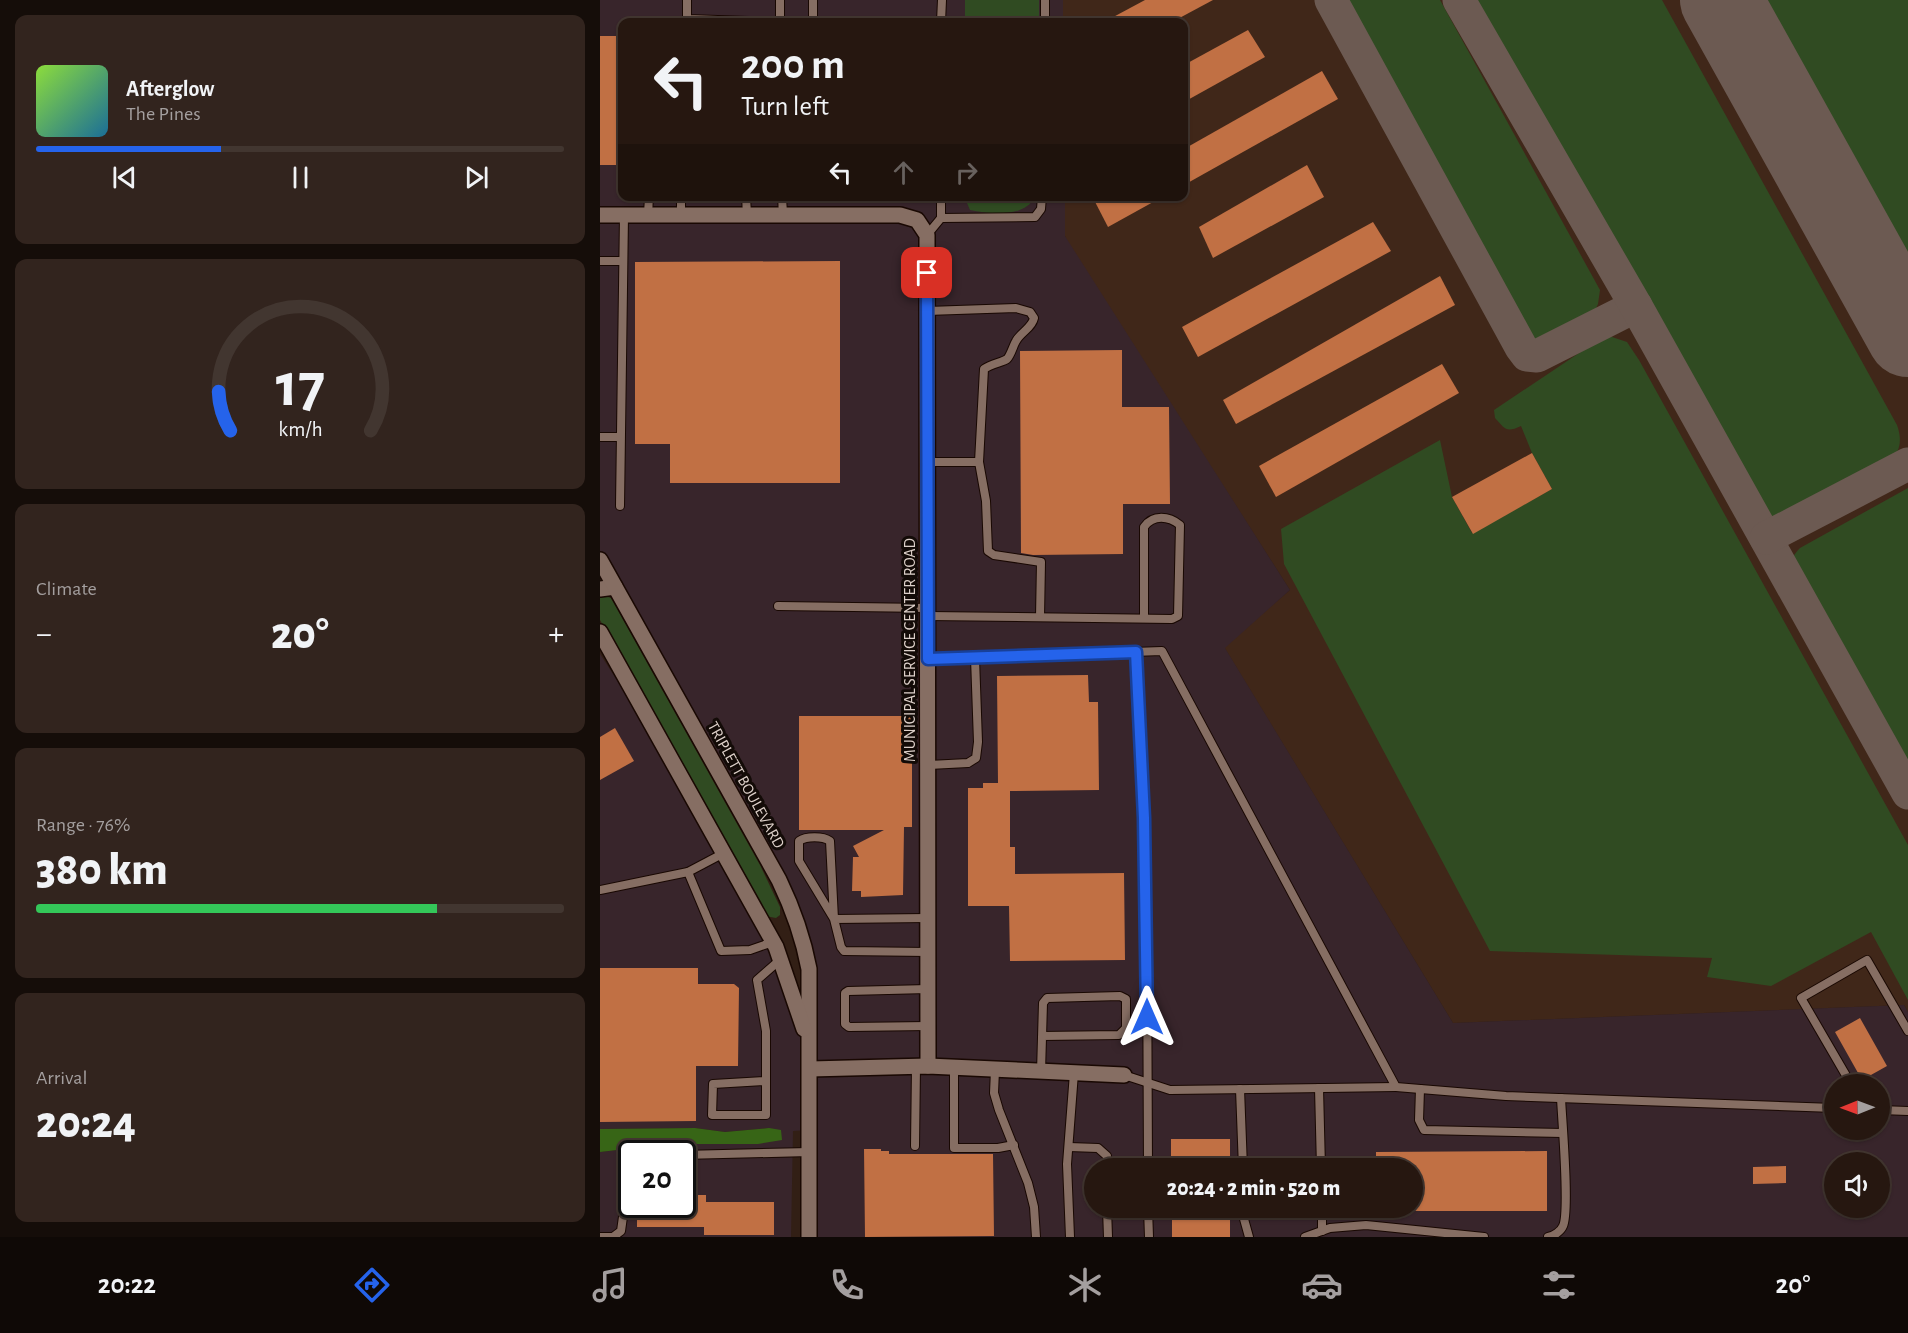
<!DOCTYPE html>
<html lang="en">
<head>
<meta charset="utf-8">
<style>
  body { margin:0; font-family:"Alegreya Sans",sans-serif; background:#32241e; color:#f1f3f6; height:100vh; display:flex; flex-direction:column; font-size:22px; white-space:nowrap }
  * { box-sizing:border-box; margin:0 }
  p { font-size:20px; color:#a49f9f }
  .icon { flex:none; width:33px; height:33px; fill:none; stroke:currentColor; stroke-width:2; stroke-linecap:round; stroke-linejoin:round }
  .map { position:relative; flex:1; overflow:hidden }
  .panel { display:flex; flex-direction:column; gap:15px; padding:15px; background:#150d09; width:600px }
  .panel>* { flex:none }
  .hud { position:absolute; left:18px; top:18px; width:570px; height:183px; border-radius:12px; box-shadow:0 2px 4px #0004,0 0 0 2px #423630; background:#261710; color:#f1f3f6; overflow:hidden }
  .needle { width:39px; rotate:269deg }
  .buttons { position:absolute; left:1224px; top:1074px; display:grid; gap:12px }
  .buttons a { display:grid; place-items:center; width:66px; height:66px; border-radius:50%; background:#261710; box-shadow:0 2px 4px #0004,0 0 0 2px #423630; font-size:30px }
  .speed { position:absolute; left:18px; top:1140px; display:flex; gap:12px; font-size:30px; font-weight:700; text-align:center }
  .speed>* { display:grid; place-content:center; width:78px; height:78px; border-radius:50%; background:#261710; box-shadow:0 2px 4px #0004,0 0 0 2px #423630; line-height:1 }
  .speed .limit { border:3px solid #111; border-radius:9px; background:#fff; color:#111 }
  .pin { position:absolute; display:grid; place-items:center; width:51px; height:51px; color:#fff; margin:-26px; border-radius:12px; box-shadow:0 3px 9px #0006 }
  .me { position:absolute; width:66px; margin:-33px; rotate:0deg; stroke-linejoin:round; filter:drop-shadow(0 0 4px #0008) }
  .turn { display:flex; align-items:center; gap:21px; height:126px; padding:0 24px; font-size:27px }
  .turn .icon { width:78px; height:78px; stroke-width:2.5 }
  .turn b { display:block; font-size:42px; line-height:51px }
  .lanes { display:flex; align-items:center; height:57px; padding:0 24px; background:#0003; justify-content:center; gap:30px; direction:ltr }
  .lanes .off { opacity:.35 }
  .big { font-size:45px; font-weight:800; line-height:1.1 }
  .panel .widget { flex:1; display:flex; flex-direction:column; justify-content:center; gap:9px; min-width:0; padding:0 21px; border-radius:12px; background:#32241e }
  .panel .dial { align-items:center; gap:0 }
  .dial svg { height:156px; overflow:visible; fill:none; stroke:#423630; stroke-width:7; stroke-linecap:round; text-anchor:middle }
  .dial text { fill:#f1f3f6; stroke:none }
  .song { display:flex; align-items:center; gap:18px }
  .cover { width:72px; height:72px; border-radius:9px; background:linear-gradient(135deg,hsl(90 70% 55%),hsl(200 70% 35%)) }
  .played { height:6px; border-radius:3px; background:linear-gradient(90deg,#2563eb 35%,#423630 35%) }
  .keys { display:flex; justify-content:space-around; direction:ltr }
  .heat { display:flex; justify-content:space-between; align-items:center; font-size:33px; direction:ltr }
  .charge { height:9px; border-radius:4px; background:linear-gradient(90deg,#34c759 76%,#423630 0) }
  .trip { position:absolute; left:484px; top:1158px; width:339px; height:60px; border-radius:30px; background:#261710; box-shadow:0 2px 4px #0004,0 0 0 2px #423630; font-weight:800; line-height:60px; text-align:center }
  .menu { display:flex; height:96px; justify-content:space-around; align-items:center; background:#0f0906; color:#a49f9f }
  .menu .icon { width:42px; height:42px }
  .menu .on { color:#2563eb }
  .menu b { font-size:27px; color:#f1f3f6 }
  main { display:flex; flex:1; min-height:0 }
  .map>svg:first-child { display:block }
  .built { fill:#402719 }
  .industrial { fill:#38252b; fill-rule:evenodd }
  .green { fill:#304b22 }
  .forest { fill:#376516 }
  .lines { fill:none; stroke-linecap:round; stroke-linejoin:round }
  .taxiway { stroke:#6c5a52; stroke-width:33 }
  .runway { stroke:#6c5a52; stroke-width:82 }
  .building { fill:#c17044 }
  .service-casing { stroke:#190802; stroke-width:10 }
  .minor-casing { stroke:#190802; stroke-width:18 }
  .secondary-casing { stroke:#190802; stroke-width:18 }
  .service { stroke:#866e63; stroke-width:8 }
  .minor { stroke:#866e63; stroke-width:15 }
  .secondary { stroke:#866e63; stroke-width:15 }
  .route-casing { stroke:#184099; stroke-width:15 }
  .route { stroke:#2563eb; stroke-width:10 }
  .labels { text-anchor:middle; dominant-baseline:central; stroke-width:6; stroke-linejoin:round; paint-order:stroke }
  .street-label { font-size:16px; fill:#ddd0c9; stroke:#130b07 }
</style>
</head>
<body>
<main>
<section class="panel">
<div class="widget">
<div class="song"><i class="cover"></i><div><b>Afterglow</b><p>The Pines</p></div></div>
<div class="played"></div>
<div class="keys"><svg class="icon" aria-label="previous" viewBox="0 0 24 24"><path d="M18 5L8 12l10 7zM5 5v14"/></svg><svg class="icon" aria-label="pause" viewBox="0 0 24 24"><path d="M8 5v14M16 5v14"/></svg><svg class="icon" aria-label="next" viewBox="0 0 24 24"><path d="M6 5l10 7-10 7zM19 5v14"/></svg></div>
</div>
<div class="widget dial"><svg viewBox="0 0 100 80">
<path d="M14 69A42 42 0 1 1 86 69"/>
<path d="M14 69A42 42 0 0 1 8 49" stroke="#2563eb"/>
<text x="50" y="56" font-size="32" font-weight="700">17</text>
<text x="50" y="72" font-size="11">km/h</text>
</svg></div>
<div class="widget"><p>Climate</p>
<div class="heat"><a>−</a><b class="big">20°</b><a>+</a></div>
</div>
<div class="widget"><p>Range · 76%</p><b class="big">380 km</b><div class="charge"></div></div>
<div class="widget"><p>Arrival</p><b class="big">20:24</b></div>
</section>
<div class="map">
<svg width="1308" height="1237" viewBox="0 0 1308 1237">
  <rect width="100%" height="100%" fill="#321f15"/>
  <polygon class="built" points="463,0 1308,0 1308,1012 1304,1005 853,1023 624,647 690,590 468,244 465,236 465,197 584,196 584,22 463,22"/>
  <path class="industrial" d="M0,0H463V22H22V196L465,197V236L690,590L625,648L853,1023L1304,1005L1308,1012V1237H209V1130L193,1131L191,1237H0V1152L70,1144H118L169,1128L125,1132L95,1128L0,1129V654L84,783L157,913L208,1041L199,927L0,560ZM1234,1084H1280V1130H1234ZM32,1154H82V1204H32ZM1234,1162H1280V1208H1234ZM495,1168H813V1208H495Z"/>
  <g class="green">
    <rect x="365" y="0" width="74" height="22"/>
    <polygon points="737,0 840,0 1000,290 998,304 991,319 946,345 929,341 917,327"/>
    <path d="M871,0H1062L1297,425C1302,439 1301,451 1290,461L1183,520L1170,521L1155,511Z"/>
    <polygon points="1160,0 1308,0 1308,266"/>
    <path d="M364,196H435V197C424,218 390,214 370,210Z"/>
    <path d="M1006,335L1027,342L1039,360L1308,845V1000L1271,932L1171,986L1107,977L1112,958L890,951L684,564L681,529L840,440L852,497L872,533L952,489L932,453L921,426C906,433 905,429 895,418L894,410Z"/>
    <path d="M1308,488V789L1193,581C1187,568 1190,558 1200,548Z"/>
    <polygon points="5,596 11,598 160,865 180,907 180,915 176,918 165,916 0,620 0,597"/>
  </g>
  <polygon class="forest" points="95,1128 125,1132 169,1128 181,1130 182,1140 158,1144 70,1144 0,1152 0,1129"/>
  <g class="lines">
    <g class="taxiway">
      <polyline points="731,0 921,347 927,355 937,356 1036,306"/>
      <polyline points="859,0 1036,306 1308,793"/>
      <polyline points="1166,538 1308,464"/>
    </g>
    <polyline class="runway" points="1121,0 1308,336"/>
  </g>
  <g class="building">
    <polygon points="545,0 613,0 572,22 504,22"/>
    <polygon points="648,30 665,57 584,102 584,65"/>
    <rect x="0" y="36" width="22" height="129"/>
    <polygon points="722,71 738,99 584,185 584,149"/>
    <polygon points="707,165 724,197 613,258 599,227"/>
    <polygon points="492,196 564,196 508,227"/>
    <polygon points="773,222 791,251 598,357 582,327"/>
    <polygon points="240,261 240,483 70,483 70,444 35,444 35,262"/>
    <polygon points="840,276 855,305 636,424 623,400"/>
    <polygon points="522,350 522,407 569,407 570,504 523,504 523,554 433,555 421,553 420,351"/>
    <polygon points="842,364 859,393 676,497 659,466"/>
    <polygon points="932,453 952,489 873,534 852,497"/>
    <polygon points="488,675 489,702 498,702 499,790 410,791 410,847 415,847 415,874 524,873 525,960 410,961 409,906 368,906 368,788 383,788 383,783 398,783 397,676"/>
    <polygon points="199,716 312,716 312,827 304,827 303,895 261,897 261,891 252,891 253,857 259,857 253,846 284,830 199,830"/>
    <polygon points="15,728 34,761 0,780 0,737"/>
    <polygon points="0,968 98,968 98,984 134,984 139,988 138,1066 96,1066 96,1121 0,1122"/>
    <polygon points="1260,1018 1287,1066 1262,1080 1235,1032"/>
    <rect x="571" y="1139" width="59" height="29"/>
    <polygon points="264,1149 281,1149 281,1151 289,1151 289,1154 393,1154 394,1236 265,1237"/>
    <polygon points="947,1151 947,1211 813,1211 813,1168 776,1168 776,1152"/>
    <polygon points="1186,1166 1186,1183 1153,1184 1153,1167"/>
    <polygon points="82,1195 106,1195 106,1202 174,1202 174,1235 104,1235 104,1227 37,1227 37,1204 82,1204"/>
    <rect x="572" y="1208" width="58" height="29"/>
  </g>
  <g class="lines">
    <defs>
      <g id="service">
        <polyline points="87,0 87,19 180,22"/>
        <polyline points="180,22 180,0"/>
        <polyline points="213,22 213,0"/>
        <polyline points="341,22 342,0"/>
        <polyline points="445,22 445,0"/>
        <polyline points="146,196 147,215"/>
        <polyline points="182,196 183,215"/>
        <polyline points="48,215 49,196"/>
        <polyline points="81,215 81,196"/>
        <polyline points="341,218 435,217 441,209 442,196"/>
        <polyline points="327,235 341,218 341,196"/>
        <polyline points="0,261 23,261"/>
        <path d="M327,311L416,308L430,312L434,318C432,328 421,332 416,341C413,346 411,355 407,359C403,362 391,364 384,369L379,462L386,501L388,551L394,555L441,562L440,617"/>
        <polyline points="0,437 20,437"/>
        <polyline points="328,462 379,462"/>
        <polyline points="20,506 24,215"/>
        <polyline points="178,606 328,608"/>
        <path d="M328,616L572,619L578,616L580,525C569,516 553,514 544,527V618"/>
        <polyline points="536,652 544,818 547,937 548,1168"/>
        <polyline points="328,659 562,651 796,1087 906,1096 1234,1108"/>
        <polyline points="329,765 368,763 376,758 378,742 375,658"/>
        <polyline points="124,853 88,872 121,951 150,950 173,942"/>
        <polyline points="0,890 88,872"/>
        <path d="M328,952L244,951L241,947L234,919L199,861V841C206,836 223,836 230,841L234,919L328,918"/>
        <polyline points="328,989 248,991 245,993 245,1024 249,1027 328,1026"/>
        <polyline points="354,1067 354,1148 398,1148 414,1145"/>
        <polyline points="395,1070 394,1093 399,1110 428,1183 434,1207 436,1237"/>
        <polyline points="441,1072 443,1003 447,998 520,996 526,999 526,1028 519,1035 442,1036"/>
        <polyline points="524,1075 570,1090 796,1087"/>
        <polyline points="166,1081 113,1084 112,1115 166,1115 166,1031 157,980 181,959"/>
        <polyline points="1251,1084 1201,998 1267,960 1308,1031"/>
        <polyline points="719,1088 721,1168"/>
        <polyline points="640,1089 643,1168"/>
        <polyline points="820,1089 819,1120 824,1130 963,1133"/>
        <polyline points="1280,1110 1308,1111"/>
        <polyline points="315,1146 316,1066"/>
        <polyline points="469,1147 498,1148 507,1156 507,1168"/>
        <polyline points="82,1155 210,1152"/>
        <polyline points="507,1208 508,1237"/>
        <polyline points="548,1208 549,1237"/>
        <polyline points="644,1208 644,1219 649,1237"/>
        <polyline points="722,1208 722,1231"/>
        <polyline points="0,1237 13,1237"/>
        <polyline points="13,1237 21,1231 28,1181 32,1172"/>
        <polyline points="470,1237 467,1164 474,1073"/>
        <polyline points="705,1237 730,1228 766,1225 884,1237"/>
        <path d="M948,1237C954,1236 961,1231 963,1226C970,1211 962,1120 961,1098"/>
      </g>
      <g id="minor">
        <polyline points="0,215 300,215 317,220 327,235 328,1066"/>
        <polyline points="0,589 15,587"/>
        <polyline points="210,1069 328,1066 524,1075"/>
      </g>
      <g id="secondary">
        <path d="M0,560L179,880C193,909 203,937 209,969V1237"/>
        <polyline points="0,632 176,947 204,1029"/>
      </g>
    </defs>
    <use href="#service" class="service-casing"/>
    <use href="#minor" class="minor-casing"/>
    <use href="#secondary" class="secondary-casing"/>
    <use href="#service" class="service"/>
    <use href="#minor" class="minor"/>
    <use href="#secondary" class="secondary"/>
  </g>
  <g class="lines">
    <defs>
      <polyline id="route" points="327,273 328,659 536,652 544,818 547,1017"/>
    </defs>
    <use href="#route" class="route-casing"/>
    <use href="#route" class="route"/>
  </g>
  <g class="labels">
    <g class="street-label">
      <text transform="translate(310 650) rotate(-90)">MUNICIPAL SERVICE CENTER ROAD</text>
      <text transform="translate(146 785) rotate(61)">TRIPLETT BOULEVARD</text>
    </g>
  </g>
</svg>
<div class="buttons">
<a><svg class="needle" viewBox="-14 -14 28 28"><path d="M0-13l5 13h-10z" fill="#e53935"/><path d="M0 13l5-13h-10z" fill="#a49f9f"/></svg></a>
<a><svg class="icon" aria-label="sound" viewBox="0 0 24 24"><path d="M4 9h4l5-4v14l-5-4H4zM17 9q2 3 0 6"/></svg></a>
</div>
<div class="speed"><div class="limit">20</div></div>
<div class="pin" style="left:327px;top:273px;background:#d93025"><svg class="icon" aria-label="arrive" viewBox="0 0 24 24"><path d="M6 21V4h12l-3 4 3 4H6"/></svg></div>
<svg class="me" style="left:547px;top:1017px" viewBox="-20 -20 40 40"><path d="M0-17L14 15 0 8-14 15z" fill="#2563eb" stroke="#fff" stroke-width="4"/></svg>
<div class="trip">20:24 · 2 min · 520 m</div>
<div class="hud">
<div class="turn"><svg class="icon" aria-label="left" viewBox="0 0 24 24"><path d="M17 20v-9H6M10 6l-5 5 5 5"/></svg><div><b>200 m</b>Turn left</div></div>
<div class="lanes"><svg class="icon" aria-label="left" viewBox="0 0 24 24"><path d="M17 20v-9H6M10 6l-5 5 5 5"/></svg><svg class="icon off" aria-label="ahead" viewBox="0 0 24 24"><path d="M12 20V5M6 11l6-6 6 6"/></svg><svg class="icon off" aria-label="right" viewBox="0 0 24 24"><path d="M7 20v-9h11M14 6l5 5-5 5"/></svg></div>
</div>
</div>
</main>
<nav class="menu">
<b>20:22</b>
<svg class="icon on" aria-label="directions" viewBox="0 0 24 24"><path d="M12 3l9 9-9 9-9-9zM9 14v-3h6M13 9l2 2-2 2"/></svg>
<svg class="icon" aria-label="music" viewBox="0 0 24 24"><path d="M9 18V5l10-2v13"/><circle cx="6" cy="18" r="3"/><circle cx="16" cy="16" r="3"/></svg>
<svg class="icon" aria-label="phone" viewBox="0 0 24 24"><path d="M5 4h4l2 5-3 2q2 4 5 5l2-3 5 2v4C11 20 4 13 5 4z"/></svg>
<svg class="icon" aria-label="climate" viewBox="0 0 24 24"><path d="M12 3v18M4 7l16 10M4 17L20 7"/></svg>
<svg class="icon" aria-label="car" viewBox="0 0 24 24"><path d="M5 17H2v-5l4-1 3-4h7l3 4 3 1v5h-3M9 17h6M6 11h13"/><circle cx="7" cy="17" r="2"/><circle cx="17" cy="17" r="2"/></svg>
<svg class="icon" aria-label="filters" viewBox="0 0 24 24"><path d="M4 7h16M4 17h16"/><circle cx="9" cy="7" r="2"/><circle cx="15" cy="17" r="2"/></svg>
<b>20°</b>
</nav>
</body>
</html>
